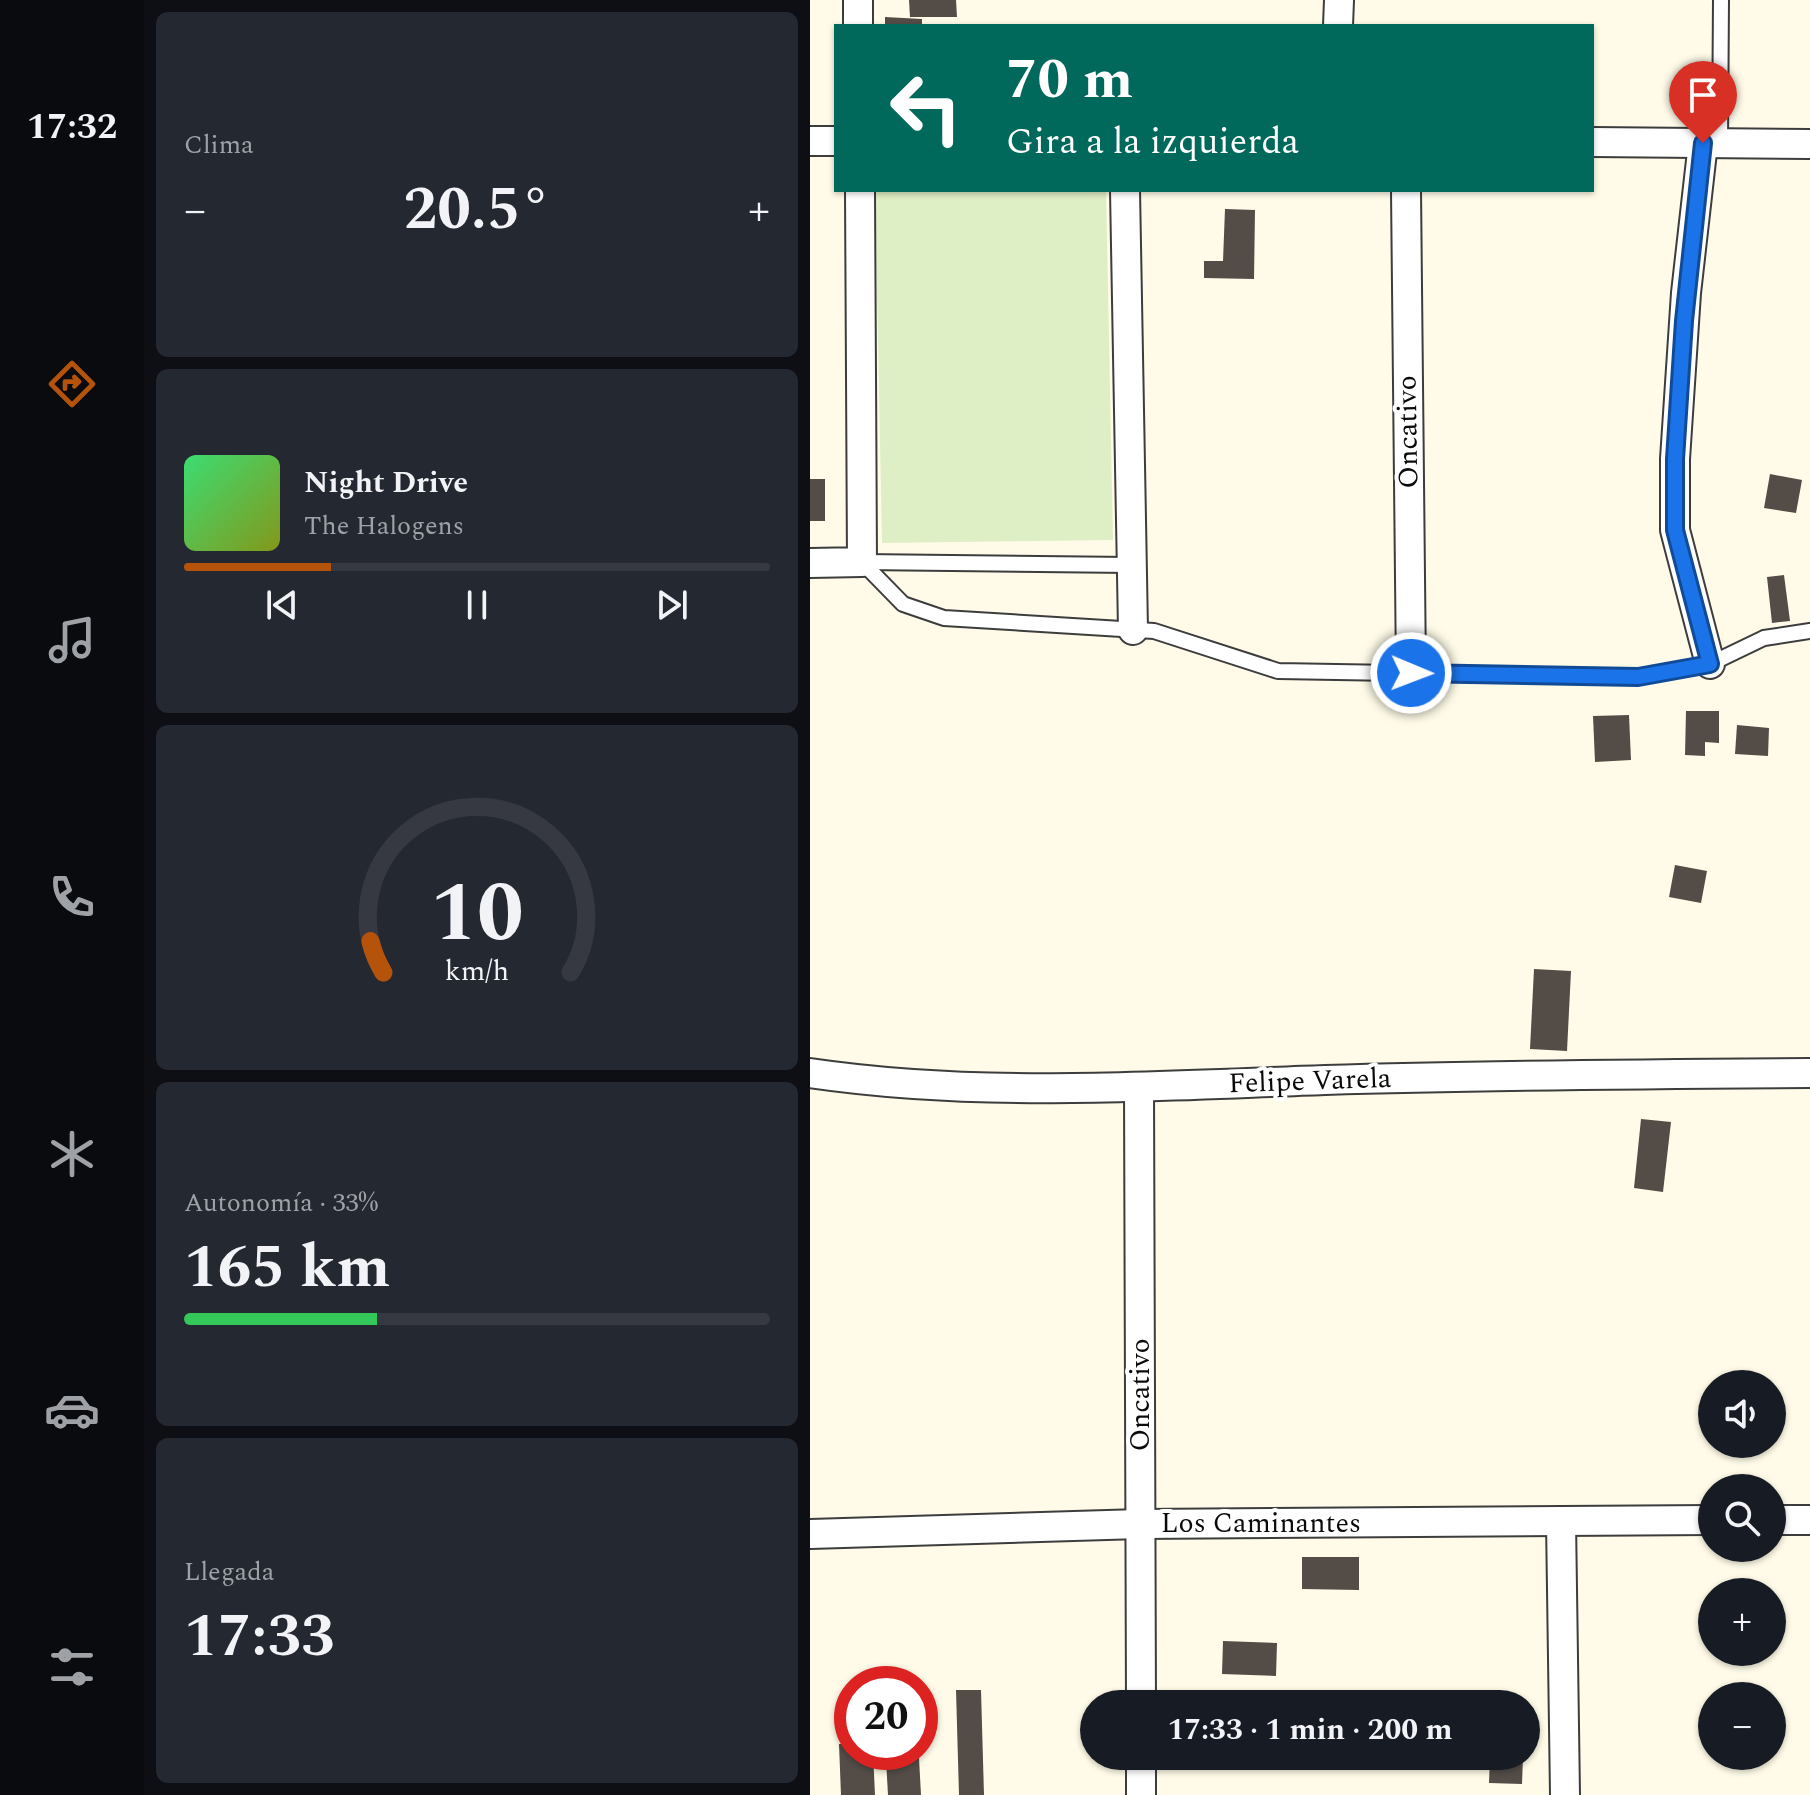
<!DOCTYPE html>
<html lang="es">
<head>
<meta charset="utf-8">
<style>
  body { margin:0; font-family:Spectral,serif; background:#242831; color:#f1f3f6; height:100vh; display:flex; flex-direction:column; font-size:30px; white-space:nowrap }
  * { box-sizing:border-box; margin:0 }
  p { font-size:26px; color:#9ea1a6 }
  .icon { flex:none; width:44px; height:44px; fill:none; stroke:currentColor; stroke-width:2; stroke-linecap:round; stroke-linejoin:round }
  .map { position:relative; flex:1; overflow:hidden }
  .sheet { display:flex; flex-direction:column; gap:12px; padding:12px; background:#0d0f14; width:666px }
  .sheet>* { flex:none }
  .top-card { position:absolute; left:24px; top:24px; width:760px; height:168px; border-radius:0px; box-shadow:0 2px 6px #0004; background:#00695c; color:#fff; overflow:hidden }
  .fabs { position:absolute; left:888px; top:1370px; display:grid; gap:16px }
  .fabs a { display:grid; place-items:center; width:88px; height:88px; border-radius:50%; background:#171b24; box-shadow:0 2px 6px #0004; font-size:40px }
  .speed { position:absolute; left:24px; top:1666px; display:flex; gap:16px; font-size:40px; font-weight:700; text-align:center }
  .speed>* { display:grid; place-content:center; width:104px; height:104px; border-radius:50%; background:#171b24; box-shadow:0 2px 6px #0004; line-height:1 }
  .speed .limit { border:12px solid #d22; background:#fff; color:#111 }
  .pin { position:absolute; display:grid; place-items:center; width:68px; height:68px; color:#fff; margin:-82px -34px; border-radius:50% 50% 50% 0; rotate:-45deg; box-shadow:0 0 8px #0007 }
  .pin .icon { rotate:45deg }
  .me { position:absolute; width:88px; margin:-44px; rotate:91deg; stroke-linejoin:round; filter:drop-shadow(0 0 6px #0008) }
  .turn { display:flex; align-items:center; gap:28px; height:168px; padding:0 40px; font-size:36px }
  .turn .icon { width:104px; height:104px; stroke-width:2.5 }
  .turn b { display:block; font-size:56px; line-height:68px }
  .big { font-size:60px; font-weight:700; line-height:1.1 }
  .sheet .tile { flex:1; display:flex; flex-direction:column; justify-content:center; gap:12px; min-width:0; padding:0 28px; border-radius:12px; background:#242831 }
  .sheet .dial { align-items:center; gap:0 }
  .dial svg { height:208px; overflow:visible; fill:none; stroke:#363941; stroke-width:7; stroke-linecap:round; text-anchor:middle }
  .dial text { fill:#f1f3f6; stroke:none }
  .song { display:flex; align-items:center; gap:24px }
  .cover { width:96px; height:96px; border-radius:12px; background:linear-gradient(135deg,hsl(140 70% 55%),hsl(70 70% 35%)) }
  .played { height:8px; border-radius:4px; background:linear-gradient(90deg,#b45309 25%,#363941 25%) }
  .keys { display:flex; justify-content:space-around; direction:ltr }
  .heat { display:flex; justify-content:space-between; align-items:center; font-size:44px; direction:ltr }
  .charge { height:12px; border-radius:6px; background:linear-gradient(90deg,#34c759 33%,#363941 0) }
  .trip { position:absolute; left:270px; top:1690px; width:460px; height:80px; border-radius:40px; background:#171b24; box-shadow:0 2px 6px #0004; font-weight:700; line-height:80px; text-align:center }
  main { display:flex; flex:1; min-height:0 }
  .tabs { display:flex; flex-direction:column; width:144px; justify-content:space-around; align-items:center; background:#090b0e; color:#9ea1a6 }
  .tabs .icon { width:56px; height:56px }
  .tabs .current { color:#b45309 }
  .tabs b { font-size:36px; color:#f1f3f6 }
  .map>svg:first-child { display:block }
  .pitch { fill:#dfefc5 }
  .building { fill:#534c47 }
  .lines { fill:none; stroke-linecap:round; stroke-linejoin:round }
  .lane-casing { stroke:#3d3d3d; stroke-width:18 }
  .street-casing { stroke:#3d3d3d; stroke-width:32 }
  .lane { stroke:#fff; stroke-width:14 }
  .street { stroke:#fff; stroke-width:28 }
  .route-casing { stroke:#114b97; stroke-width:20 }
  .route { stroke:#1a73e8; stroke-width:14 }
  .labels { text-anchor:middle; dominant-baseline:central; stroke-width:8; stroke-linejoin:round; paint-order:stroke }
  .street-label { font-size:28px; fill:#0a0a0a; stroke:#fff }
</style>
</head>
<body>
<main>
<nav class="tabs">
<b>17:32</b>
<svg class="icon current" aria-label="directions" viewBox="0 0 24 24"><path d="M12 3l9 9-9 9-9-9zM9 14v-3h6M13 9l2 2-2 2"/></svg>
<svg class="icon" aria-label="music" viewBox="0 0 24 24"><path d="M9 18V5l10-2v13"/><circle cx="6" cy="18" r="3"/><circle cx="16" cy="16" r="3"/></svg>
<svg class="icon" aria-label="phone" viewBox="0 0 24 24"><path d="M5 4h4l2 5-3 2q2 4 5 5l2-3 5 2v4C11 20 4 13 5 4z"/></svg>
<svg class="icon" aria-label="climate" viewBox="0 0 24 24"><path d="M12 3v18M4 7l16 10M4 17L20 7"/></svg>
<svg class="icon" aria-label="car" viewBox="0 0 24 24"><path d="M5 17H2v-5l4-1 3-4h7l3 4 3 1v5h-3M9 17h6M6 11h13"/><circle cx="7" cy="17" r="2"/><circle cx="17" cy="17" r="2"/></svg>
<svg class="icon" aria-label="filters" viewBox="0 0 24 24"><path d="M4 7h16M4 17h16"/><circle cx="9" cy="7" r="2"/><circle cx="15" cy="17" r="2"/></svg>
</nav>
<section class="sheet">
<div class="tile"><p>Clima</p>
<div class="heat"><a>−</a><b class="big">20.5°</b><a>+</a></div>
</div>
<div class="tile">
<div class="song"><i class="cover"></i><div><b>Night Drive</b><p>The Halogens</p></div></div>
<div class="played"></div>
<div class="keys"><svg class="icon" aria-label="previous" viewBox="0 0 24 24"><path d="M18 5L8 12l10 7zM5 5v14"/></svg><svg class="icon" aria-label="pause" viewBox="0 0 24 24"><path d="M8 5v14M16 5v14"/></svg><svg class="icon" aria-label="next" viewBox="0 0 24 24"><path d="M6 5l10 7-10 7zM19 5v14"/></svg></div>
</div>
<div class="tile dial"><svg viewBox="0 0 100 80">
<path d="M14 69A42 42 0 1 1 86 69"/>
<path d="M14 69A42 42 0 0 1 9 57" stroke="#b45309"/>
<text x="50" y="56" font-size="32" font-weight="700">10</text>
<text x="50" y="72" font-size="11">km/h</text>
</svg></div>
<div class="tile"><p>Autonomía · 33%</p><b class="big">165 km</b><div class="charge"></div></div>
<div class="tile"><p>Llegada</p><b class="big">17:33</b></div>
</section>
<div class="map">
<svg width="1000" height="1795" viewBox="0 0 1000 1795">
  <rect width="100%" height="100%" fill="#fffbe8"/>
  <polygon class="pitch" points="65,190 296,190 303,540 72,543"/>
  <g class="building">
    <polygon points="99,0 146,0 147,17 100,17"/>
    <polygon points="75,17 112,19 112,26 75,26"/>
    <polygon points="415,209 445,210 444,279 394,278 394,261 413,261"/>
    <polygon points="960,474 992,480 986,513 954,508"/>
    <rect x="0" y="479" width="15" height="42"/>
    <polygon points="974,575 980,621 962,623 957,577"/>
    <polygon points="876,711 909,711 909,743 895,742 895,756 875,755"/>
    <polygon points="819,715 821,760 785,762 783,716"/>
    <polygon points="927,725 959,728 958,756 925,754"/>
    <polygon points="865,865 897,871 891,903 859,897"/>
    <polygon points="724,969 761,971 757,1051 720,1049"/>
    <polygon points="831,1119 861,1122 853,1192 824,1188"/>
    <polygon points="492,1557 549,1557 549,1590 492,1589"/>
    <polygon points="413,1641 467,1643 466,1676 412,1674"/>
    <polygon points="146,1690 171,1690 174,1795 149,1795"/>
    <polygon points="42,1743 42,1752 63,1752 65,1795 31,1795 29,1744"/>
    <polygon points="680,1756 713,1756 712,1784 679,1783"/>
    <polygon points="109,1758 111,1795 78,1795 76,1760"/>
  </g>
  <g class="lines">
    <defs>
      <g id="lane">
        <polyline points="910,143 911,0"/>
        <polyline points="52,562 93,604 134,618 344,631 468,671 828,677 900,664 954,638 1000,631"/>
        <polyline points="52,562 320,565"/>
      </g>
      <g id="street">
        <polyline points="48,0 48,26"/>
        <polyline points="528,26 529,0"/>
        <polyline points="0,141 26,141"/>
        <polyline points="782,142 1000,144"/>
        <polyline points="893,143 876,293 865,459 865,530 900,664"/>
        <polyline points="315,190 323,630"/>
        <polyline points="596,190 601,673"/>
        <polyline points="0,563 52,562 50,190"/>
        <path d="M0,1073C171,1098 343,1086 515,1080C676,1075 838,1074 1000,1073"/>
        <polyline points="329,1087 331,1704"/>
        <polyline points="962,1520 1000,1520"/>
        <polyline points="751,1521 755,1795"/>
        <polyline points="0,1534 330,1524 902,1520"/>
        <polyline points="331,1756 331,1795"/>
      </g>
    </defs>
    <use href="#lane" class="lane-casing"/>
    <use href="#street" class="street-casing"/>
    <use href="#lane" class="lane"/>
    <use href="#street" class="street"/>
  </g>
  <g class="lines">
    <defs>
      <polyline id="route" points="601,673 828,677 900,664 865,530 865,459 874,321 893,143"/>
    </defs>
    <use href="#route" class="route-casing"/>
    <use href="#route" class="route"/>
  </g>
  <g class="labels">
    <g class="street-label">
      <text transform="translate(598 432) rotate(-91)">Oncativo</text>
      <text transform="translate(500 1081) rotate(-2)">Felipe Varela</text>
      <text transform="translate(330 1395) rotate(-90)">Oncativo</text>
      <text x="451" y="1523">Los Caminantes</text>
    </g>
  </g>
</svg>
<div class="fabs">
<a><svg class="icon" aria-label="sound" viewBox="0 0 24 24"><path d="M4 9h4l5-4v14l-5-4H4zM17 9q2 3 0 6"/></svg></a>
<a><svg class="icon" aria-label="search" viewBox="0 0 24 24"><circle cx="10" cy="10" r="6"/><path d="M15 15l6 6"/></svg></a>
<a>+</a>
<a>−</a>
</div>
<div class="speed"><div class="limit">20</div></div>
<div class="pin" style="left:893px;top:143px;background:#d93025"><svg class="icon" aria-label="arrive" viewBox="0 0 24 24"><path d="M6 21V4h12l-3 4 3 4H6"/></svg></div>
<svg class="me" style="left:601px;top:673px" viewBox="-20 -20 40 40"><circle r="17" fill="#1a73e8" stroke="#fff" stroke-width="3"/><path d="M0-11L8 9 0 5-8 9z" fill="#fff"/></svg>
<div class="trip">17:33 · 1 min · 200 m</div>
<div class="top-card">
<div class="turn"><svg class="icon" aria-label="left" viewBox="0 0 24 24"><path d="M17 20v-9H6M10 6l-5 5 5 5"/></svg><div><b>70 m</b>Gira a la izquierda</div></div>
</div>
</div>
</main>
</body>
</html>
